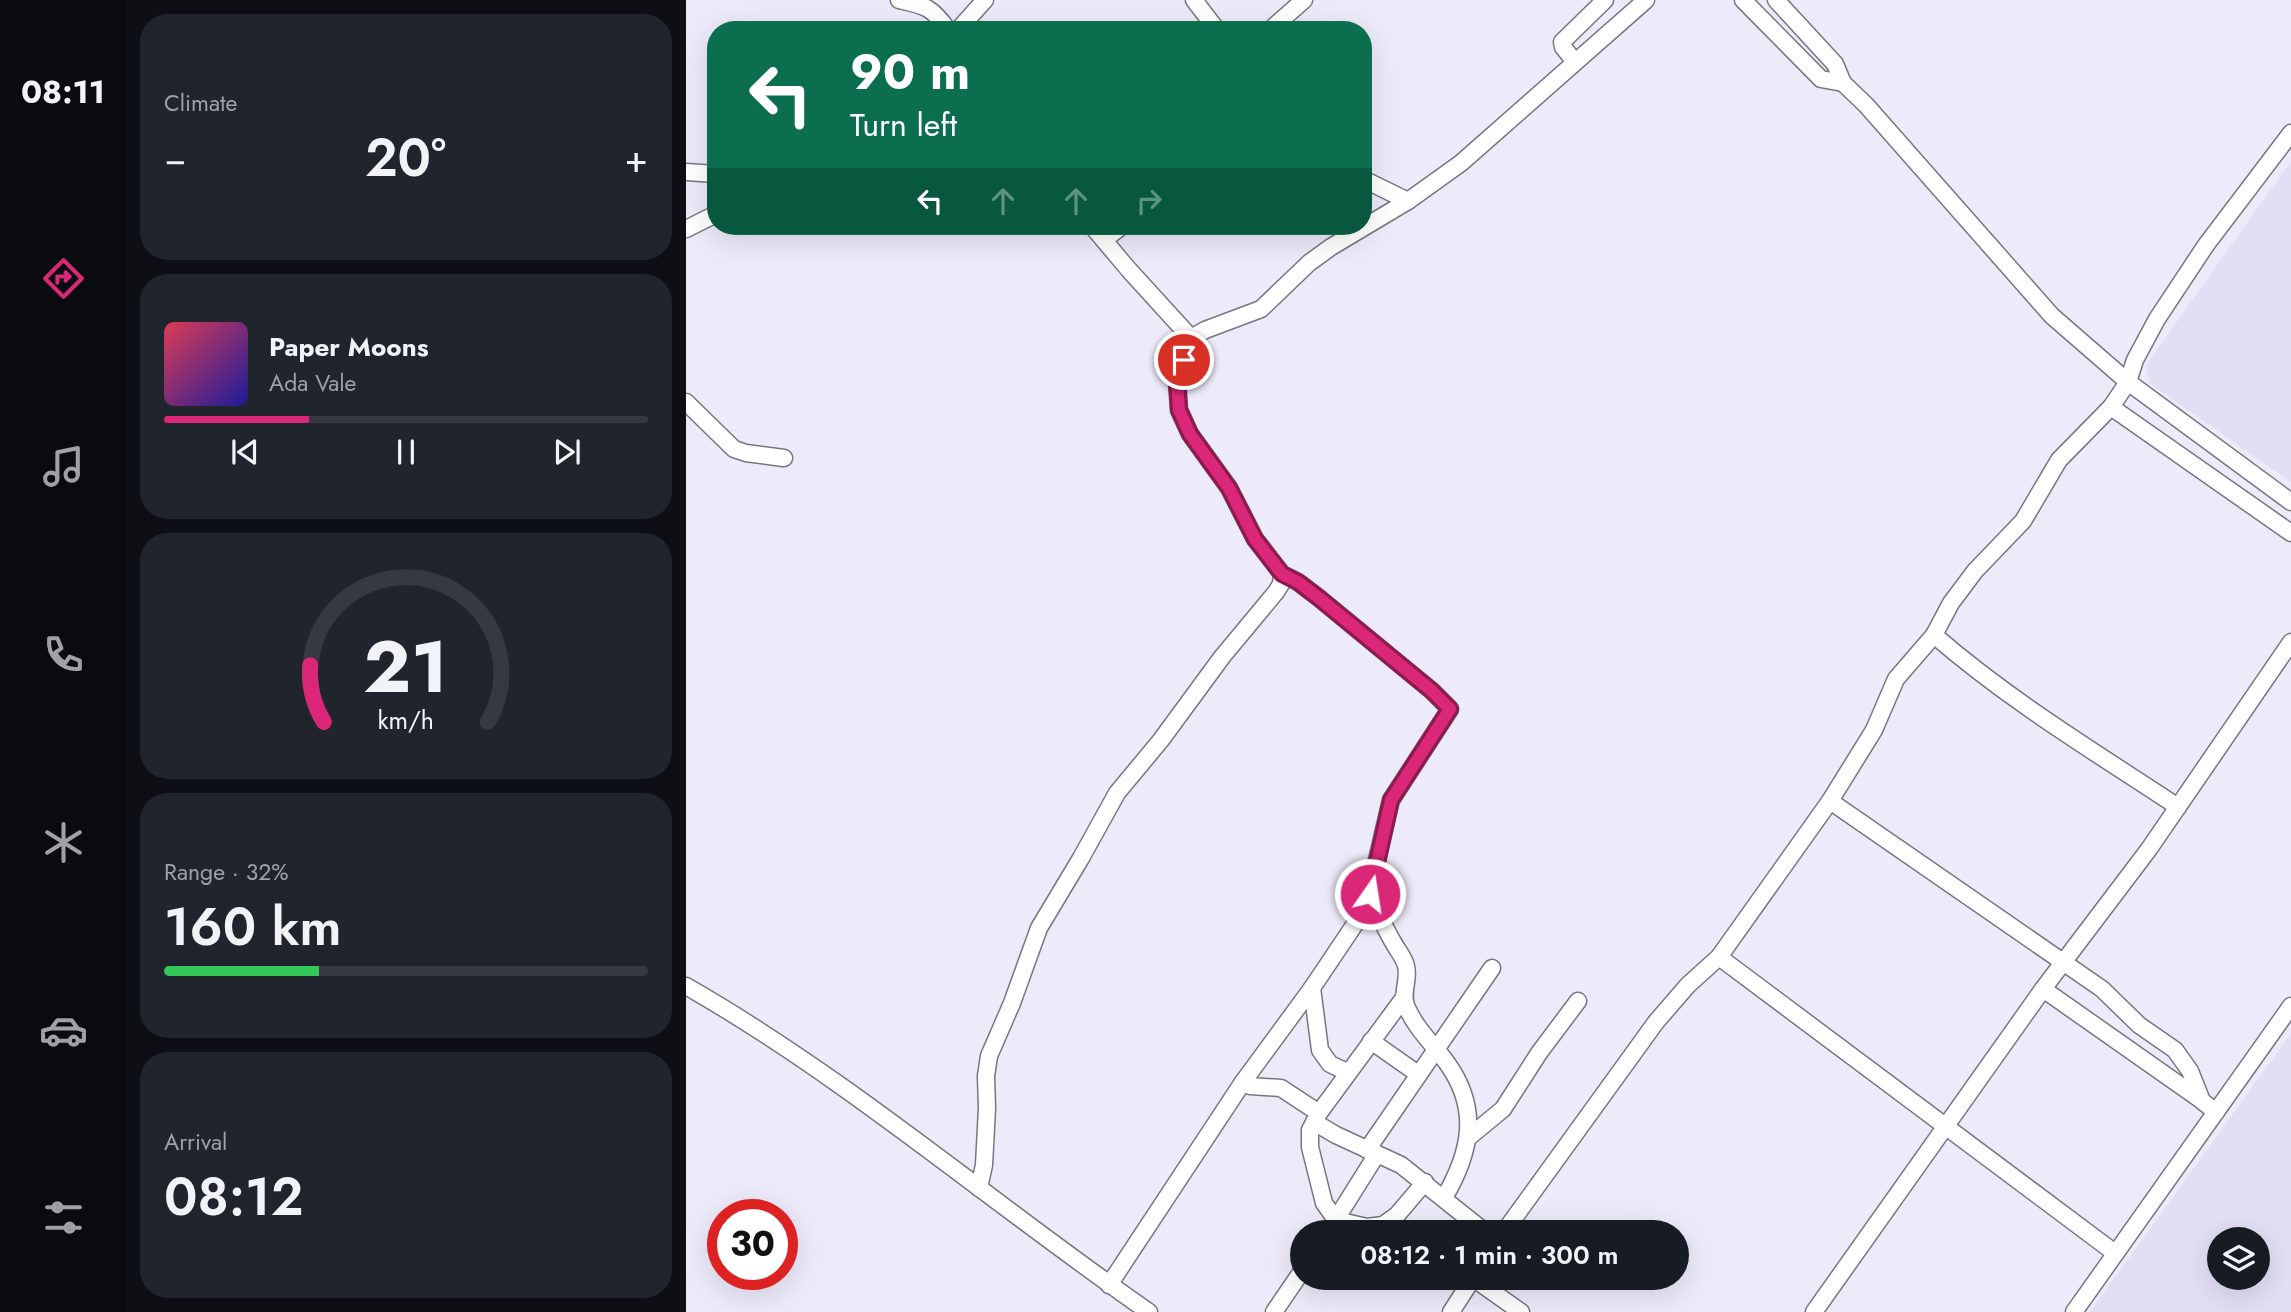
<!DOCTYPE html>
<html lang="en">
<head>
<meta charset="utf-8">
<style>
  body { margin:0; font-family:Jost,sans-serif; background:#20242c; color:#f1f3f6; height:100vh; display:flex; flex-direction:column; font-size:26px; white-space:nowrap }
  * { box-sizing:border-box; margin:0 }
  p { font-size:23px; color:#9ea1a6 }
  .icon { flex:none; width:38px; height:38px; fill:none; stroke:currentColor; stroke-width:2; stroke-linecap:round; stroke-linejoin:round }
  .map { position:relative; flex:1; overflow:hidden }
  .side { display:flex; flex-direction:column; gap:14px; padding:14px; background:#0d0f14; width:560px }
  .side>* { flex:none }
  .top-card { position:absolute; left:21px; top:21px; width:665px; height:214px; border-radius:28px; box-shadow:0 7px 28px #0002; background:#0b6e4f; color:#fff; overflow:hidden }
  .fabs { position:absolute; left:1521px; top:1227px; display:grid; gap:14px }
  .fabs a { display:grid; place-items:center; width:63px; height:63px; border-radius:50%; background:#171b24; box-shadow:0 7px 28px #0002; font-size:35px }
  .speed { position:absolute; left:21px; top:1199px; display:flex; gap:14px; font-size:35px; font-weight:700; text-align:center }
  .speed>* { display:grid; place-content:center; width:91px; height:91px; border-radius:50%; background:#171b24; box-shadow:0 7px 28px #0002; line-height:1 }
  .speed .limit { border:10px solid #d22; background:#fff; color:#111 }
  .pin { position:absolute; display:grid; place-items:center; width:60px; height:60px; color:#fff; margin:-30px; border:4px solid #fff; border-radius:50%; box-shadow:0 2px 7px #0007 }
  .me { position:absolute; width:77px; margin:-38px; rotate:13deg; stroke-linejoin:round; filter:drop-shadow(0 0 5px #0008) }
  .turn { display:flex; align-items:center; gap:24px; height:147px; padding:0 28px; font-size:32px }
  .turn .icon { width:91px; height:91px; stroke-width:2.5 }
  .turn b { display:block; font-size:49px; line-height:60px }
  .lanes { display:flex; align-items:center; height:66px; padding:0 28px; background:#0003; justify-content:center; gap:35px; direction:ltr }
  .lanes .off { opacity:.35 }
  .big { font-size:52px; font-weight:600; line-height:1.1 }
  .side .card { flex:1; display:flex; flex-direction:column; justify-content:center; gap:10px; min-width:0; padding:0 24px; border-radius:28px; background:#20242c }
  .side .dial { align-items:center; gap:0 }
  .dial svg { height:182px; overflow:visible; fill:none; stroke:#363941; stroke-width:7; stroke-linecap:round; text-anchor:middle }
  .dial text { fill:#f1f3f6; stroke:none }
  .song { display:flex; align-items:center; gap:21px }
  .cover { width:84px; height:84px; border-radius:10px; background:linear-gradient(135deg,hsl(350 70% 55%),hsl(240 70% 35%)) }
  .played { height:7px; border-radius:4px; background:linear-gradient(90deg,#db2777 30%,#363941 30%) }
  .keys { display:flex; justify-content:space-around; direction:ltr }
  .heat { display:flex; justify-content:space-between; align-items:center; font-size:38px; direction:ltr }
  .charge { height:10px; border-radius:5px; background:linear-gradient(90deg,#34c759 32%,#363941 0) }
  .trip { position:absolute; left:604px; top:1220px; width:399px; height:70px; border-radius:35px; background:#171b24; box-shadow:0 7px 28px #0002; font-weight:600; line-height:70px; text-align:center }
  main { display:flex; flex:1; min-height:0 }
  .dock { display:flex; flex-direction:column; width:126px; justify-content:space-around; align-items:center; background:#090b0e; color:#9ea1a6 }
  .dock .icon { width:49px; height:49px }
  .dock .active { color:#db2777 }
  .dock b { font-size:32px; color:#f1f3f6 }
  .map>svg:first-child { display:block }
  .built { fill:#e2dff5; fill-rule:evenodd }
  .lines { fill:none; stroke-linecap:round; stroke-linejoin:round }
  .minor-casing { stroke:#787582; stroke-width:19 }
  .minor { stroke:#fff; stroke-width:16 }
  .route-casing { stroke:#8e194d; stroke-width:18 }
  .route { stroke:#db2777; stroke-width:12 }
</style>
</head>
<body>
<main>
<nav class="dock">
<b>08:11</b>
<svg class="icon active" aria-label="directions" viewBox="0 0 24 24"><path d="M12 3l9 9-9 9-9-9zM9 14v-3h6M13 9l2 2-2 2"/></svg>
<svg class="icon" aria-label="music" viewBox="0 0 24 24"><path d="M9 18V5l10-2v13"/><circle cx="6" cy="18" r="3"/><circle cx="16" cy="16" r="3"/></svg>
<svg class="icon" aria-label="phone" viewBox="0 0 24 24"><path d="M5 4h4l2 5-3 2q2 4 5 5l2-3 5 2v4C11 20 4 13 5 4z"/></svg>
<svg class="icon" aria-label="climate" viewBox="0 0 24 24"><path d="M12 3v18M4 7l16 10M4 17L20 7"/></svg>
<svg class="icon" aria-label="car" viewBox="0 0 24 24"><path d="M5 17H2v-5l4-1 3-4h7l3 4 3 1v5h-3M9 17h6M6 11h13"/><circle cx="7" cy="17" r="2"/><circle cx="17" cy="17" r="2"/></svg>
<svg class="icon" aria-label="filters" viewBox="0 0 24 24"><path d="M4 7h16M4 17h16"/><circle cx="9" cy="7" r="2"/><circle cx="15" cy="17" r="2"/></svg>
</nav>
<section class="side">
<div class="card"><p>Climate</p>
<div class="heat"><a>−</a><b class="big">20°</b><a>+</a></div>
</div>
<div class="card">
<div class="song"><i class="cover"></i><div><b>Paper Moons</b><p>Ada Vale</p></div></div>
<div class="played"></div>
<div class="keys"><svg class="icon" aria-label="previous" viewBox="0 0 24 24"><path d="M18 5L8 12l10 7zM5 5v14"/></svg><svg class="icon" aria-label="pause" viewBox="0 0 24 24"><path d="M8 5v14M16 5v14"/></svg><svg class="icon" aria-label="next" viewBox="0 0 24 24"><path d="M6 5l10 7-10 7zM19 5v14"/></svg></div>
</div>
<div class="card dial"><svg viewBox="0 0 100 80">
<path d="M14 69A42 42 0 1 1 86 69"/>
<path d="M14 69A42 42 0 0 1 8 44" stroke="#db2777"/>
<text x="50" y="56" font-size="32" font-weight="700">21</text>
<text x="50" y="72" font-size="11">km/h</text>
</svg></div>
<div class="card"><p>Range · 32%</p><b class="big">160 km</b><div class="charge"></div></div>
<div class="card"><p>Arrival</p><b class="big">08:12</b></div>
</section>
<div class="map">
<svg width="1605" height="1312" viewBox="0 0 1605 1312">
  <rect width="100%" height="100%" fill="#edebfa"/>
  <g class="built">
    <polygon points="1605,161 1605,482 1463,383 1460,365"/>
    <path d="M1605,1033V1312H1404ZM1533,1239H1572V1278H1533Z"/>
  </g>
  <g class="lines">
    <defs>
      <g id="minor">
        <path d="M213,0C239,6 245,6 262,30"/>
        <polyline points="508,0 531,30"/>
        <polyline points="1057,0 1135,79 1157,83"/>
        <polyline points="1090,0 1149,64 1157,83 1180,105 1366,316 1442,382 1605,502"/>
        <polyline points="272,30 299,0"/>
        <polyline points="584,30 618,0"/>
        <polyline points="889,62 877,47 876,42 919,0"/>
        <polyline points="0,172 30,174"/>
        <polyline points="677,179 722,201"/>
        <polyline points="406,226 443,270 505,338 519,330 575,309 623,263 645,247 722,201 775,163 960,0"/>
        <polyline points="0,229 30,214"/>
        <polyline points="418,240 436,226"/>
        <polyline points="505,338 491,381 493,410 504,434 543,488 569,539 596,574 612,582 633,598 746,691 764,709 705,800 683,894 669,924 626,988 634,1050 644,1064 661,1072"/>
        <polyline points="0,402 48,449 60,453 98,458"/>
        <polyline points="1425,407 1605,533"/>
        <path d="M1248,635C1324,701 1409,752 1492,807"/>
        <polyline points="1144,801 1416,989 1453,1025 1489,1050 1504,1071 1516,1101 1530,1112"/>
        <path d="M683,894C691,910 698,927 707,942C711,950 718,957 720,966C724,980 714,993 721,1008C731,1030 747,1044 761,1063C794,1109 785,1152 758,1198"/>
        <polyline points="1033,957 1429,1253"/>
        <path d="M0,986C164,1080 308,1205 463,1312"/>
        <polyline points="626,988 557,1082 564,1086 595,1088 633,1113"/>
        <polyline points="1357,989 1515,1100"/>
        <polyline points="717,999 633,1113 624,1130 624,1147 638,1203 650,1220 681,1227 697,1225 711,1215 739,1182"/>
        <polyline points="685,1041 732,1074"/>
        <polyline points="628,1122 650,1135 715,1165 799,1232"/>
        <polyline points="783,1137 817,1109 853,1053 892,1001"/>
        <polyline points="681,1150 806,968"/>
        <polyline points="293,1188 298,1165 301,1108 300,1076 303,1056 326,1003 353,928 395,858 431,793 475,740 536,657 590,592 595,584 596,574"/>
        <polyline points="642,1232 691,1154"/>
        <polyline points="818,1232 970,1022 1002,985 1033,957 1144,801 1188,730 1210,679 1248,635 1265,603 1289,571 1337,521 1373,460 1425,407 1442,382 1449,360 1471,319 1520,245 1605,133"/>
        <polyline points="787,1278 835,1312"/>
        <polyline points="423,1285 557,1082"/>
        <polyline points="588,1312 616,1271"/>
        <polyline points="765,1312 787,1278"/>
        <polyline points="1128,1312 1357,989 1463,849 1605,642"/>
        <polyline points="1388,1312 1605,1006"/>
      </g>
    </defs>
    <use href="#minor" class="minor-casing"/>
    <use href="#minor" class="minor"/>
  </g>
  <g class="lines">
    <defs>
      <polyline id="route" points="498,360 491,381 493,410 504,434 543,488 569,539 596,574 612,582 633,598 746,691 764,709 705,800 684,894"/>
    </defs>
    <use href="#route" class="route-casing"/>
    <use href="#route" class="route"/>
  </g>
</svg>
<div class="fabs">
<a><svg class="icon" aria-label="layers" viewBox="0 0 24 24"><path d="M12 4l9 5-9 5-9-5zM3 14l9 5 9-5"/></svg></a>
</div>
<div class="speed"><div class="limit">30</div></div>
<div class="pin" style="left:498px;top:360px;background:#d93025"><svg class="icon" aria-label="arrive" viewBox="0 0 24 24"><path d="M6 21V4h12l-3 4 3 4H6"/></svg></div>
<svg class="me" style="left:684px;top:894px" viewBox="-20 -20 40 40"><circle r="17" fill="#db2777" stroke="#fff" stroke-width="3"/><path d="M0-11L8 9 0 5-8 9z" fill="#fff"/></svg>
<div class="trip">08:12 · 1 min · 300 m</div>
<div class="top-card">
<div class="turn"><svg class="icon" aria-label="left" viewBox="0 0 24 24"><path d="M17 20v-9H6M10 6l-5 5 5 5"/></svg><div><b>90 m</b>Turn left</div></div>
<div class="lanes"><svg class="icon" aria-label="left" viewBox="0 0 24 24"><path d="M17 20v-9H6M10 6l-5 5 5 5"/></svg><svg class="icon off" aria-label="ahead" viewBox="0 0 24 24"><path d="M12 20V5M6 11l6-6 6 6"/></svg><svg class="icon off" aria-label="ahead" viewBox="0 0 24 24"><path d="M12 20V5M6 11l6-6 6 6"/></svg><svg class="icon off" aria-label="right" viewBox="0 0 24 24"><path d="M7 20v-9h11M14 6l5 5-5 5"/></svg></div>
</div>
</div>
</main>
</body>
</html>
